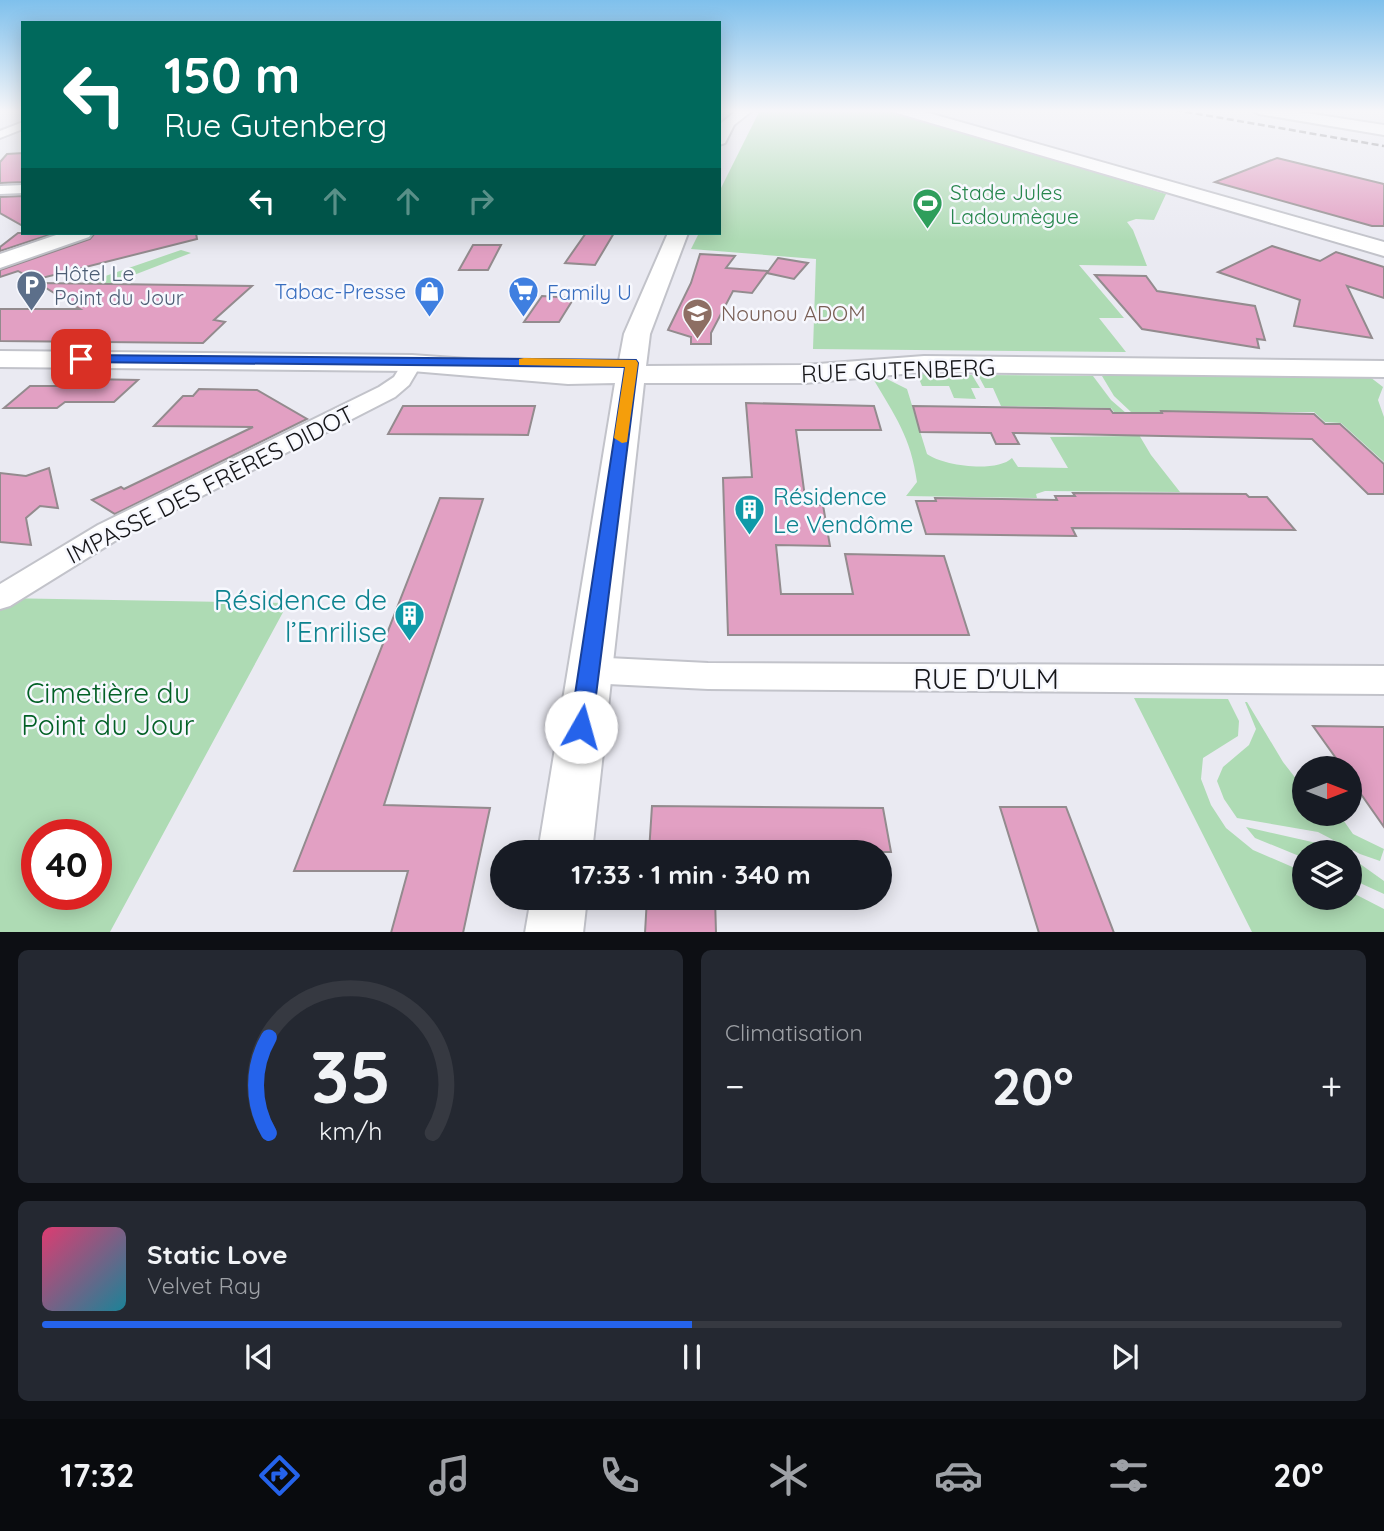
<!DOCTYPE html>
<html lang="fr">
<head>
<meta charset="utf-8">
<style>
  body { margin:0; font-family:Quicksand,sans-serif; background:#242831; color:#f1f3f6; height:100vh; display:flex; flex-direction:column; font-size:26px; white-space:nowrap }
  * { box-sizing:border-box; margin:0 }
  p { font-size:23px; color:#9ea1a6 }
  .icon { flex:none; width:38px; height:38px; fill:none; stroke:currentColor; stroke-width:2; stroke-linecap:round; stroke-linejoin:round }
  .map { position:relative; height:932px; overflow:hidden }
  .side { display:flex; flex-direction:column; gap:18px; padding:18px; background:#0d0f14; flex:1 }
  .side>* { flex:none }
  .guide { position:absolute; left:21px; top:21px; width:700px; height:214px; border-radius:0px; box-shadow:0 4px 18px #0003; background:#00695c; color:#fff; overflow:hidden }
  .needle { width:46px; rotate:90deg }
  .buttons { position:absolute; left:1292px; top:756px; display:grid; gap:14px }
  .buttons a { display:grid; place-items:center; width:70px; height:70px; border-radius:50%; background:#171b24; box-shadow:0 4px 18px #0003; font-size:35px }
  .speed { position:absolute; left:21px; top:819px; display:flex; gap:14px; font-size:35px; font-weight:700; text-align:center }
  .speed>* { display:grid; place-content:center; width:91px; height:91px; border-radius:50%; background:#171b24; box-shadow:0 4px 18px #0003; line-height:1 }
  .speed .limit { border:10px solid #d22; background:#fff; color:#111 }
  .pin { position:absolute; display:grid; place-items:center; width:60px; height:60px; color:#fff; margin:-30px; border-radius:14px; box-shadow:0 4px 10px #0006 }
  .me { position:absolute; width:77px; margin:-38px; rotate:7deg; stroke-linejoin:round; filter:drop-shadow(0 0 5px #0008) }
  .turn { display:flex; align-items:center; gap:24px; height:147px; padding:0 28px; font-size:32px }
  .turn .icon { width:91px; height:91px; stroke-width:2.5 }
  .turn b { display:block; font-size:49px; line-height:60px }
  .lanes { display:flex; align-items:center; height:66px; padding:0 28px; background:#0003; justify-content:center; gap:35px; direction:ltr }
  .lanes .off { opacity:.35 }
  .big { font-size:52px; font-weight:700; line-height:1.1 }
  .side .tile { flex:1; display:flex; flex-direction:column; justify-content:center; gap:10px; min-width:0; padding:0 24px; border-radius:10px; background:#242831 }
  .side .dial { align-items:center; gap:0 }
  .dial svg { height:182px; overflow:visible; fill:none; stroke:#363941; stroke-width:7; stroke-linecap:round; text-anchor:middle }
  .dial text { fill:#f1f3f6; stroke:none }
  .song { display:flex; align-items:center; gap:21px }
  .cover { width:84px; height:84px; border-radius:10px; background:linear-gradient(135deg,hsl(340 70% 55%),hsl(190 70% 35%)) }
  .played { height:7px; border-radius:4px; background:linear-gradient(90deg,#2563eb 50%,#363941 50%) }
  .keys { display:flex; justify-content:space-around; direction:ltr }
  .heat { display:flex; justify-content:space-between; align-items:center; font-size:38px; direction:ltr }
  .side .tiles { flex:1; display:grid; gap:18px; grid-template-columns:1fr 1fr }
  .tile:last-child { grid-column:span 2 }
  .trip { position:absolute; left:490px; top:840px; width:402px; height:70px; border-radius:35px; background:#171b24; box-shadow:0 4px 18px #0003; font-weight:700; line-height:70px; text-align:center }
  .dock { display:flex; height:112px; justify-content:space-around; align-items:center; background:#090b0e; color:#9ea1a6 }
  .dock .icon { width:49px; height:49px }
  .dock .current { color:#2563eb }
  .dock b { font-size:32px; color:#f1f3f6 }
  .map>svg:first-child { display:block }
  .green { fill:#aedbb4; fill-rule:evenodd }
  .building { fill:#e2a0c3; stroke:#938b8e; stroke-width:2 }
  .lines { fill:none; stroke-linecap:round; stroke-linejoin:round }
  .street-casing { stroke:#c2c3ca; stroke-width:4 }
  .secondary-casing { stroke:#c2c3ca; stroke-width:4 }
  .street { fill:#fff; fill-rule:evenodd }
  .secondary { fill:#fff; fill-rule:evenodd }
  .rail { stroke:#838388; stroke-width:2.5; stroke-dasharray:7 3.5; stroke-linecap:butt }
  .route { fill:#2563eb; stroke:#184099; stroke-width:2 }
  .slow { fill:#f59e0b }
  .labels { text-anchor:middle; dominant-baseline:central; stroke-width:5; stroke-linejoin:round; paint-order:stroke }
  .far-leisure-label { font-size:21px; fill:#27864d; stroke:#f7f8fe; text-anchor:start }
  .far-service-label { font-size:21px; fill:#4e5e75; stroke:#f7f8fe; text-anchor:start }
  .far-shop-label { font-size:21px; fill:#366cbe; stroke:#f7f8fe; text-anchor:end }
  .far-education-label { font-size:21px; fill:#785e54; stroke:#f7f8fe; text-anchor:start }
  .street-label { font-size:24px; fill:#161619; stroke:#f7f8fe }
  .culture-label { font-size:24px; fill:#0d838f; stroke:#f7f8fe; text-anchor:start }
  .near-culture-label { font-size:28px; fill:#0d838f; stroke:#f7f8fe; text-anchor:end }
  .near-street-label { font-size:28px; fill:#161619; stroke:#f7f8fe }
  .near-park-label { font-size:28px; fill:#026025; stroke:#f7f8fe }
</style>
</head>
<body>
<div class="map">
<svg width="1384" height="933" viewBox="0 0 1384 933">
  <rect width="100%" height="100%" fill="#eaeaf2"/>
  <g class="green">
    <polygon points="760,110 893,110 1166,194 1154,220 1136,219 1127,222 1133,230 1147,266 1079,265 1124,318 1099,318 1126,352 813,349 816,259 691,249 699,233 719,233 719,192"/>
    <polygon points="181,250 191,253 69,300 53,294"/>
    <polygon points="917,374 972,375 980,388 971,388 976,399 954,398 949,386 922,386"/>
    <polygon points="1127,374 1370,377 1383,387 1378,400 1384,417 1384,462 1341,423 1325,422 1314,412 1131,412 1114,396 1102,376"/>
    <path d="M978,375L1093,376L1111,400L1126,413L1151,455L1180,492L1045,491L1036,494L1037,498L906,496L917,482C911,437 895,416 872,377H883L907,389L927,454C943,466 997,473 1012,458L1018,467L1068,468L1050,437L1132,436L1111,408L1001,406L993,388H985Z"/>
    <path d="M0,598L288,603L110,932H0ZM37,835H96V894H37Z"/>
    <polygon points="1134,698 1228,699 1239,721 1238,736 1203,758 1201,779 1211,805 1226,828 1253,850 1304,872 1304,898 1349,898 1349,891 1384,909 1384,932 1252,932"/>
    <polygon points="1245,702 1247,702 1283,762 1304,789 1304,814 1339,814 1353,834 1384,849 1380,861 1360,854 1318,832 1237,818 1224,799 1217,781 1223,767 1249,745 1256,729"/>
    <polygon points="1246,827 1330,846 1342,852 1304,852 1304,858 1255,838"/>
    <polygon points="1349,856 1384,881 1384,894 1349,878"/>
  </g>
  <g class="building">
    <polygon points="23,153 23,182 0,183 0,162 7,154"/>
    <polygon points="1277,158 1384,184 1384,226 1372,226 1215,182"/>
    <polygon points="23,196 23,226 0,213 0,197"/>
    <polygon points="18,233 55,233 0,251 0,247"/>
    <polygon points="95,233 196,233 197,239 34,280 18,271 0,277 0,270 90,239"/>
    <polygon points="586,233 614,233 595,265 565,263"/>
    <polygon points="473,245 501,245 488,270 459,270"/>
    <polygon points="1272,246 1320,261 1336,252 1384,267 1384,298 1347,286 1372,338 1294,326 1300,300 1218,272"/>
    <polygon points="700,254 735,256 726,268 768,271 752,293 733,291 711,333 711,344 691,344 691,337 668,330 691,283"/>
    <polygon points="778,258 808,263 794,279 767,273"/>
    <polygon points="1095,275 1146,276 1157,291 1255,306 1265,340 1257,339 1259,348 1142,329"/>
    <polygon points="38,283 252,286 214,320 225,322 203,343 0,341 0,309 80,309"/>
    <polygon points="542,296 574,298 559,322 524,322"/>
    <polygon points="87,379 138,380 114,402 65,402 57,408 4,408 30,386 79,386"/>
    <polygon points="199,389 257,390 307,419 115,514 92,500 121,487 124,489 253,427 154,426 183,396 193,396"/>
    <polygon points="746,403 874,406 881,430 796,430 806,505 823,505 830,546 776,545 781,594 853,594 845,554 944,556 969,635 728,635 723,478 752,477"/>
    <polygon points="403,406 535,406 528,435 388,434"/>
    <polygon points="913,406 1110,409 1113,413 1162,413 1161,411 1314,414 1325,424 1340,424 1384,464 1384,494 1368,494 1312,439 1013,433 1019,444 996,444 991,433 920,432"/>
    <polygon points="49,468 58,508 40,506 26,518 31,545 0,542 0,473 26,476"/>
    <polygon points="1073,493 1246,494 1249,497 1267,497 1295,530 1072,528 1076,536 926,534 916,501 936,501 935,498 1057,500 1055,496 1075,496"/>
    <polygon points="440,498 483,499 384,805 490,808 463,933 391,933 408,871 294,871"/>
    <polygon points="1313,726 1384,727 1384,827 1349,777 1349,768 1343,768"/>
    <polygon points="652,806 883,808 891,852 649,852"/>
    <polygon points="1000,807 1066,807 1114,933 1039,933"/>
    <polygon points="647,898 715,898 716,933 645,933"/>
  </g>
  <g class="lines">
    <defs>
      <g id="street">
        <polygon points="23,122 23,129 0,138 0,131"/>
        <polygon points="23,185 23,193 0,194 0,186"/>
        <polygon points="412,357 419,359 422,363 409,385 395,397 118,539 10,606 0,609 0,584 98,525 379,387 394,377 405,359"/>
        <polygon points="588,657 708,663 1384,666 1384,694 708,689 588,683 577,679 572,670 577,661"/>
      </g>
      <g id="secondary">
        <polygon points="737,110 753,110 734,125 725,143 719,145 719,125"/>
        <polygon points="895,110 918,110 1384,242 1384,256 897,113"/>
        <polygon points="1252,110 1287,110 1384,125 1384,135 1259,114"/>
        <polygon points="62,233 92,233 89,237 0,268 0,254"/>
        <polygon points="668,233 688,233 650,334 646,366 805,365 924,356 1384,361 1384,377 924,372 805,383 644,383 592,852 538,852 615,383 568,384 412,371 0,367 0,351 412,355 568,366 618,366 624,334"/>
        <polygon points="531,898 587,898 583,933 525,933"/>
      </g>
    </defs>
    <use href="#street" class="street-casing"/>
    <use href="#secondary" class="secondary-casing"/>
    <use href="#street" class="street"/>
    <use href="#secondary" class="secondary"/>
    <polyline class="rail" points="1175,110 1384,146"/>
  </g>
  <linearGradient id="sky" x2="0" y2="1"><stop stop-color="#7fc0ec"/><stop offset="0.46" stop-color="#f6f6f9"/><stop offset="1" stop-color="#f6f6f9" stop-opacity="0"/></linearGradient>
  <rect width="1384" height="241" fill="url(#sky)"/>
  <polygon class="route" points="81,355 636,360 638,363 592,727 589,734 581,737 573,734 570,727 625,367 77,362 77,356"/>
  <polygon class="slow" points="524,358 636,360 638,363 627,442 622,443 614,438 625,367 519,365 519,359"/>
  <defs>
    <symbol id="stadium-pin" viewBox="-11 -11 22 30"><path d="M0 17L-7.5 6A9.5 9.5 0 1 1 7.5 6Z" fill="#2e9e5b" stroke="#f7f8fe"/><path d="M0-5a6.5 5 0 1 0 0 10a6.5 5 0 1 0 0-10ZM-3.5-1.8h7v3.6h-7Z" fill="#fff"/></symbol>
    <symbol id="parking-pin" viewBox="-11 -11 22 30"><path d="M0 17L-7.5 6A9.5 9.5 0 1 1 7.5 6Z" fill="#5c6f8a" stroke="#f7f8fe"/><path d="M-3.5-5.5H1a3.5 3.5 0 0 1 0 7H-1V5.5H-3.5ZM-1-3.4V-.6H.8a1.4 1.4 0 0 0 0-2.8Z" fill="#fff"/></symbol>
    <symbol id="shop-pin" viewBox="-11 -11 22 30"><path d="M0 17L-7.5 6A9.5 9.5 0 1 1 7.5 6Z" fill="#3f7fe0" stroke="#f7f8fe"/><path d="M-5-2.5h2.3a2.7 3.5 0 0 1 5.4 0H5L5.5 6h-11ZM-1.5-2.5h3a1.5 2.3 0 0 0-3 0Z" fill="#fff"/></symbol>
    <symbol id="supermarket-pin" viewBox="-11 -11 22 30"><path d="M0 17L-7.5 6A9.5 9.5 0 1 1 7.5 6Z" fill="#3f7fe0" stroke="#f7f8fe"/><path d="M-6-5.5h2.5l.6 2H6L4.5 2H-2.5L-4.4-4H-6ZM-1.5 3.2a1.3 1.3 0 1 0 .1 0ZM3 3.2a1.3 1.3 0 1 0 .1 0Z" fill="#fff"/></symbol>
    <symbol id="school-pin" viewBox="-11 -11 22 30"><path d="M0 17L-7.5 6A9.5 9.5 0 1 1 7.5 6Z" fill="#8d6e63" stroke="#f7f8fe"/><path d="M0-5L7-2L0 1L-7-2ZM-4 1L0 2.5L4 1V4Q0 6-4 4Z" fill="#fff"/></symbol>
    <symbol id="building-pin" viewBox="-11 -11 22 30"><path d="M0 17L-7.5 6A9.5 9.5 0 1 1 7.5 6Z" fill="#0f9aa8" stroke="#f7f8fe"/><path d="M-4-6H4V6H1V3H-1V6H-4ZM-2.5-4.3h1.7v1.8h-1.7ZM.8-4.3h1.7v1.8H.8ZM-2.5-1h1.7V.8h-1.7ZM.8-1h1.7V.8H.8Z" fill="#fff"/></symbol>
  </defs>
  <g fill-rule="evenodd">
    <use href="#stadium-pin" x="910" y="186" width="35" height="47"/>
    <use href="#parking-pin" x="14" y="268" width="35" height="47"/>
    <use href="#shop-pin" x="412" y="274" width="35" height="47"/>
    <use href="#supermarket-pin" x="506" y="274" width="35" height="47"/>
    <use href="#school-pin" x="680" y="296" width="35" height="47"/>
    <use href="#building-pin" x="732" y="492" width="35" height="47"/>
    <use href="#building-pin" x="392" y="598" width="35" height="47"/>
  </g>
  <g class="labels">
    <g class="far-leisure-label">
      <text x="950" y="192">Stade Jules<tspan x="950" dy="24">Ladoumègue</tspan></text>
    </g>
    <g class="far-service-label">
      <text x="54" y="273">Hôtel Le<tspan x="54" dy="24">Point du Jour</tspan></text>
    </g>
    <g class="far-shop-label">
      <text x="406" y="291">Tabac-Presse</text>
      <text x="547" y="292" text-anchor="start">Family U</text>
    </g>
    <g class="far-education-label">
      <text x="721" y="313">Nounou ADOM</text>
    </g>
    <g class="street-label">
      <text transform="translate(898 370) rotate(-2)">RUE GUTENBERG</text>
      <text transform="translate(210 484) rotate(-27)">IMPASSE DES FRÈRES DIDOT</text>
    </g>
    <g class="culture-label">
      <text x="773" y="496">Résidence<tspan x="773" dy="28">Le Vendôme</tspan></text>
    </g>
    <g class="near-culture-label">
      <text x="387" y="599">Résidence de<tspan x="387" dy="32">l’Enrilise</tspan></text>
    </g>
    <g class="near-street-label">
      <text x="986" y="678">RUE D'ULM</text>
    </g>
    <g class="near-park-label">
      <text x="108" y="692">Cimetière du<tspan x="108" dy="32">Point du Jour</tspan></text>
    </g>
  </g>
</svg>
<div class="buttons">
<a><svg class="needle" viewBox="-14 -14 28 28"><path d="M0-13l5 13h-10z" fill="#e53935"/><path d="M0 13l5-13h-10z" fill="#9ea1a6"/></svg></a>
<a><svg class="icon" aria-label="layers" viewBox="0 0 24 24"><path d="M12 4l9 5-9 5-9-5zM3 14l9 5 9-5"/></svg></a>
</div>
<div class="speed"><div class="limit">40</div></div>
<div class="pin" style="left:81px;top:359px;background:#d93025"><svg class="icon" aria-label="arrive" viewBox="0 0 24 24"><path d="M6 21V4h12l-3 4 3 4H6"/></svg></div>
<svg class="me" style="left:581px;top:727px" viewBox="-20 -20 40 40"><circle r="19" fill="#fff"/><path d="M0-13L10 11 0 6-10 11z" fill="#2563eb"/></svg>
<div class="trip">17:33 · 1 min · 340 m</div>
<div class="guide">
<div class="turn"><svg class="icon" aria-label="left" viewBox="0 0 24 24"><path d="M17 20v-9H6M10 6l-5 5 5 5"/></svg><div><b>150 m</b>Rue Gutenberg</div></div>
<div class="lanes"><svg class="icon" aria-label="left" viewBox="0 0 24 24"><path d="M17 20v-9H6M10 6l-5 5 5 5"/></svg><svg class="icon off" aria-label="ahead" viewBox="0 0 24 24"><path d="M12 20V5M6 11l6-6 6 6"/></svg><svg class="icon off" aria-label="ahead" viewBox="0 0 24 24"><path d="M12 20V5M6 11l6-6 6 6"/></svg><svg class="icon off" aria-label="right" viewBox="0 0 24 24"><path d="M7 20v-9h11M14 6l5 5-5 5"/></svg></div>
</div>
</div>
<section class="side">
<div class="tiles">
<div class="tile dial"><svg viewBox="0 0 100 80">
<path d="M14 69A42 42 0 1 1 86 69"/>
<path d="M14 69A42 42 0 0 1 14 27" stroke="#2563eb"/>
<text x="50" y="56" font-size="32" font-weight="700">35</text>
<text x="50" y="72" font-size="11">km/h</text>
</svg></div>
<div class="tile"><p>Climatisation</p>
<div class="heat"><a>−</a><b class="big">20°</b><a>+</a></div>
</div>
<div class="tile">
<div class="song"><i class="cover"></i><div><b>Static Love</b><p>Velvet Ray</p></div></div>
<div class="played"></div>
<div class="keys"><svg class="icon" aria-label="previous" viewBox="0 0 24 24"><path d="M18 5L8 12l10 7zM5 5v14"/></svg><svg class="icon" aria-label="pause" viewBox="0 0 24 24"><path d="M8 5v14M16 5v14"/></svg><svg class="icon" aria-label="next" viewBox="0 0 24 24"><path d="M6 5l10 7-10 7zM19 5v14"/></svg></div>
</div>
</div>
</section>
<nav class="dock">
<b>17:32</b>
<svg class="icon current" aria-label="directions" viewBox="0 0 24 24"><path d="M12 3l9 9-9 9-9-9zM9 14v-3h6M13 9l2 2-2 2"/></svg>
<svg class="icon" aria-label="music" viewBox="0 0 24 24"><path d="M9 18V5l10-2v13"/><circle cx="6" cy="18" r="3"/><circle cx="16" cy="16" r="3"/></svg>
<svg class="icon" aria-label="phone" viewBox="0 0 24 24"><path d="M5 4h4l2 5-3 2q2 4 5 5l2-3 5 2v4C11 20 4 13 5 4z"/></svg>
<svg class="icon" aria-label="climate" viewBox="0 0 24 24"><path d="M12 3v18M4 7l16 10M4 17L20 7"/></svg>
<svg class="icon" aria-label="car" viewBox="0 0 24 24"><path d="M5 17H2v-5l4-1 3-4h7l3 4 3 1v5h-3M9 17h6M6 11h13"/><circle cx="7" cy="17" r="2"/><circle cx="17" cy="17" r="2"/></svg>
<svg class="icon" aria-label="filters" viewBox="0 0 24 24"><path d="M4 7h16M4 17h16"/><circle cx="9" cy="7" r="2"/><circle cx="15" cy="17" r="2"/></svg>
<b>20°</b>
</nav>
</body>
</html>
